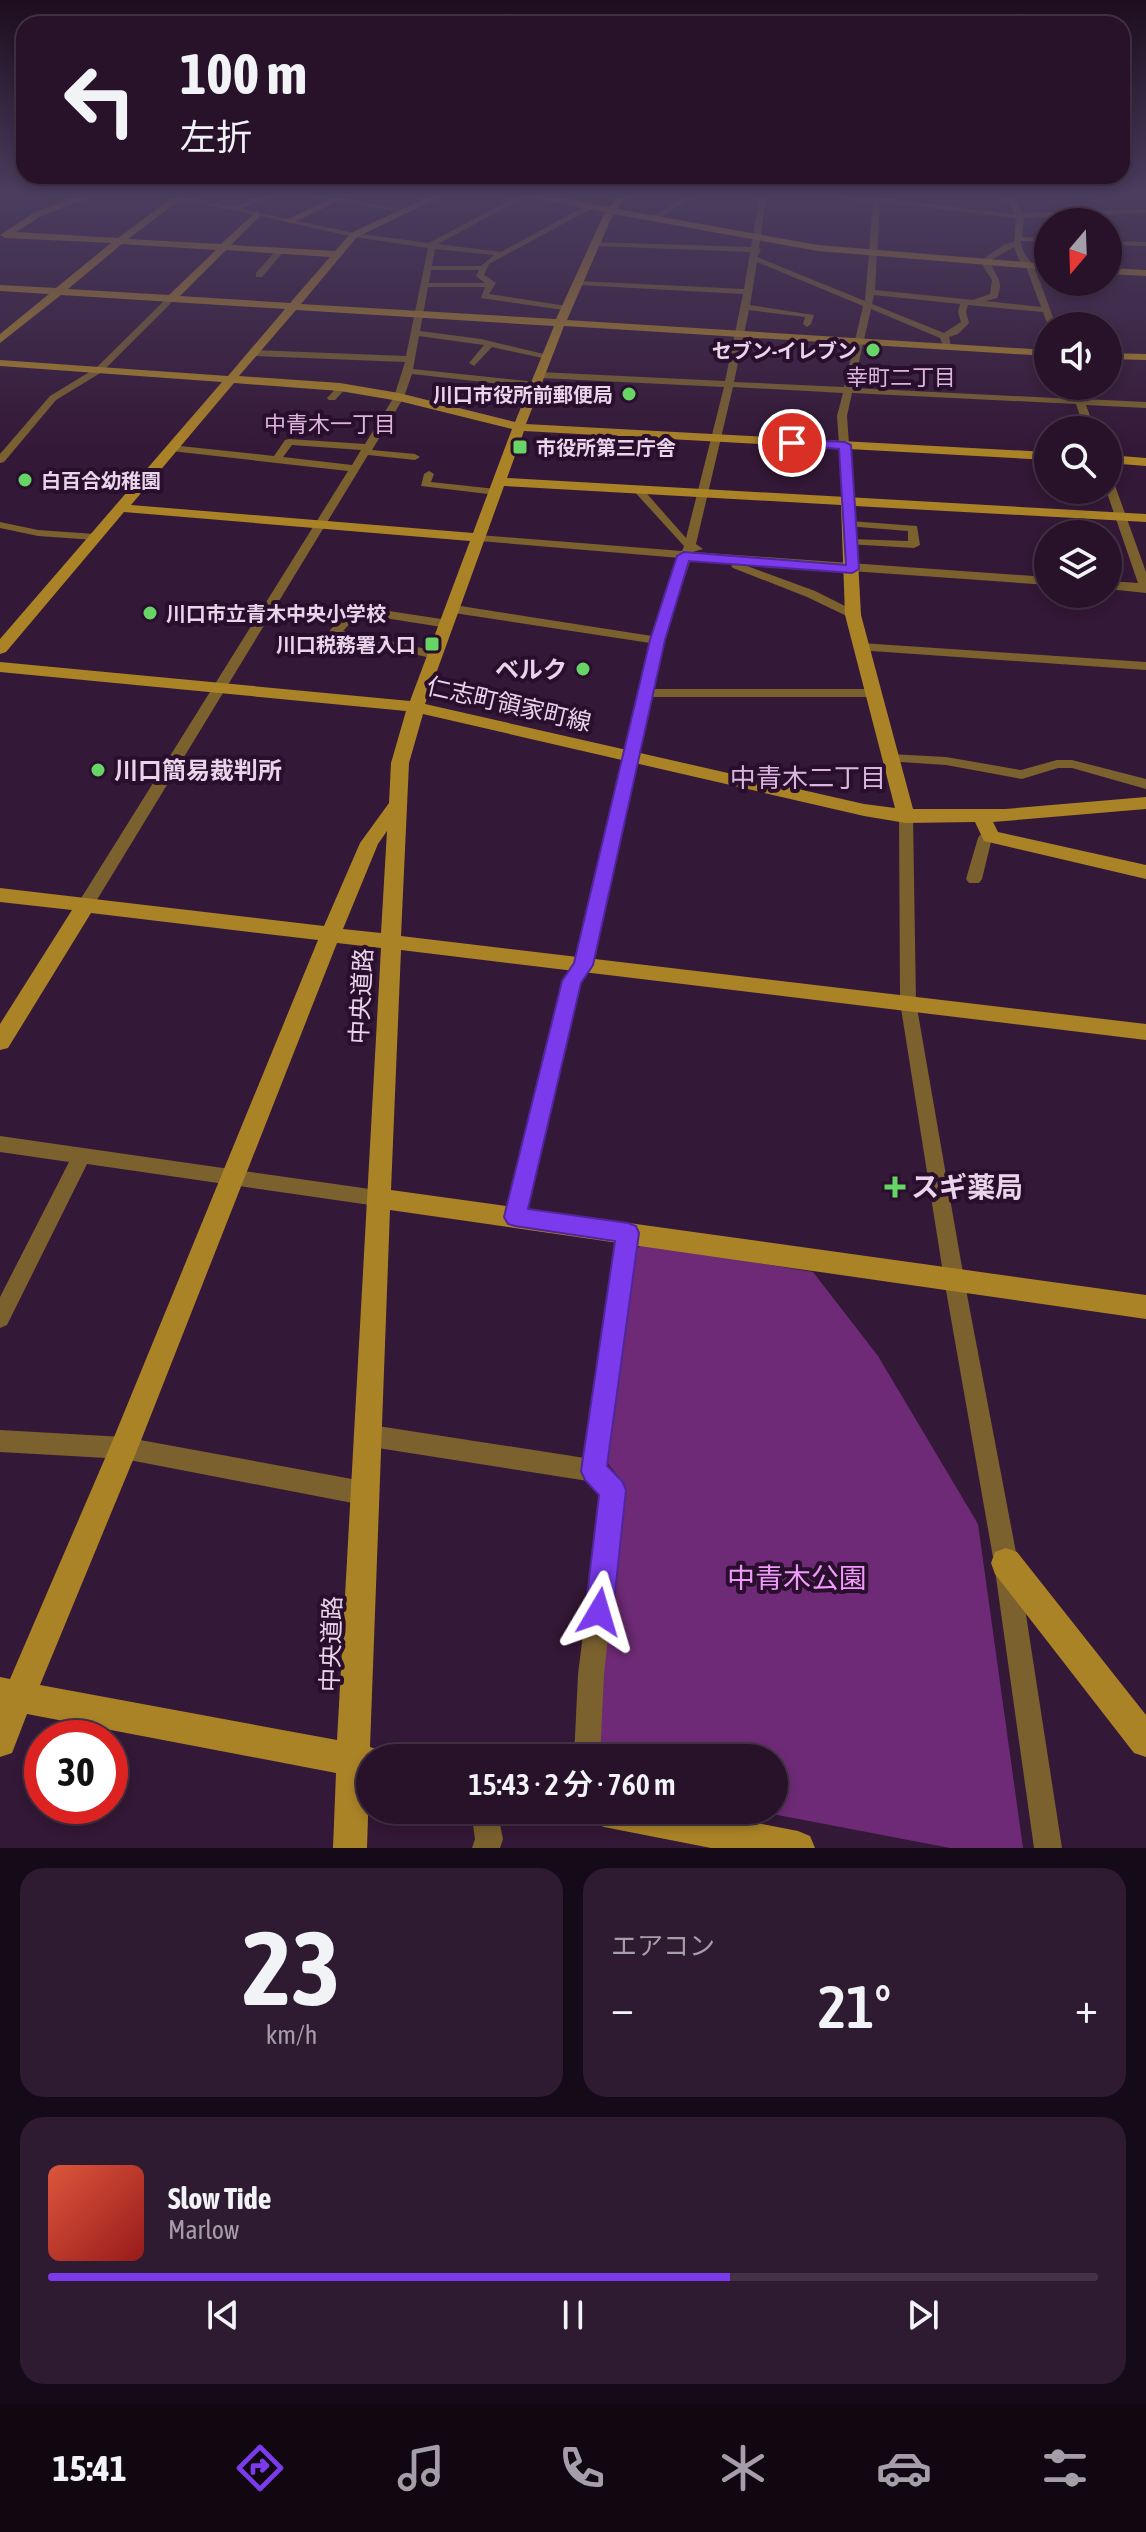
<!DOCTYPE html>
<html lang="ja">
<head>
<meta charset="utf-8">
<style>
  body { margin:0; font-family:"Asap Condensed","Noto Sans JP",sans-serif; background:#2f1b31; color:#f1f3f6; height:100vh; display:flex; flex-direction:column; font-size:30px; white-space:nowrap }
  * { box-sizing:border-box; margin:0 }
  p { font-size:26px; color:#a49ea8 }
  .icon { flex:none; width:44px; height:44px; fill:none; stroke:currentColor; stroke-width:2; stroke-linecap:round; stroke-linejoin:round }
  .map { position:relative; height:1848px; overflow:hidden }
  .panel { display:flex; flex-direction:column; gap:20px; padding:20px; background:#150a17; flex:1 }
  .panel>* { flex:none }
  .top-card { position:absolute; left:16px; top:16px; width:1114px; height:168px; border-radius:24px; box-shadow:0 4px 12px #0003,0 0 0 2px #433246; background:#271229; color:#f1f3f6; overflow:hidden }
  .needle { width:52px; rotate:199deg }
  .fabs { position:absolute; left:1034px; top:208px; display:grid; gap:16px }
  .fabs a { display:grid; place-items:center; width:88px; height:88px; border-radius:50%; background:#271229; box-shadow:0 4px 12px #0003,0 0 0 2px #433246; font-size:40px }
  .speed { position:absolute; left:24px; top:1720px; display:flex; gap:16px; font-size:40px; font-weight:700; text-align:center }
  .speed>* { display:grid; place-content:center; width:104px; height:104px; border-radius:50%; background:#271229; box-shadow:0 4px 12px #0003,0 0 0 2px #433246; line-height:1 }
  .speed .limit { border:12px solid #d22; background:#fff; color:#111 }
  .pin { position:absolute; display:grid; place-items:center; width:68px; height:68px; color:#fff; margin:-34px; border:4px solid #fff; border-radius:50%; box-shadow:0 2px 8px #0007 }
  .me { position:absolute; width:88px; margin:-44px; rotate:7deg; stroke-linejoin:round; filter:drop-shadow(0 0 6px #0008) }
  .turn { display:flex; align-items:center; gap:28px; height:168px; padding:0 32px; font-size:36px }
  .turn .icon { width:104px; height:104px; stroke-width:2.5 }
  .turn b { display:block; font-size:56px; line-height:68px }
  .big { font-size:60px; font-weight:600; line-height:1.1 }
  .panel .tile { flex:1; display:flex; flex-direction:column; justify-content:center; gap:12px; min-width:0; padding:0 28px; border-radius:24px; background:#2f1b31 }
  .panel .dial { align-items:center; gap:0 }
  .dial b { font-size:104px; line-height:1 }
  .song { display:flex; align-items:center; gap:24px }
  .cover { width:96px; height:96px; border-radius:12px; background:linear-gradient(135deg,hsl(10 70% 55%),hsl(0 70% 35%)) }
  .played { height:8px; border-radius:4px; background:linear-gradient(90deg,#7c3aed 65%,#433246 65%) }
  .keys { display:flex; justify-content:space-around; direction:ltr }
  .heat { display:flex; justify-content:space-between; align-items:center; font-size:44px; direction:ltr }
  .panel .tiles { flex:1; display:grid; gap:20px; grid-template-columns:1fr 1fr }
  .tile:last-child { grid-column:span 2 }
  .trip { position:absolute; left:356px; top:1744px; width:432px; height:80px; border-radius:40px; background:#271229; box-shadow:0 4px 12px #0003,0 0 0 2px #433246; font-weight:600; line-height:80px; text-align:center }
  .dock { display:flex; height:128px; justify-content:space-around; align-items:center; background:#100710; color:#a49ea8 }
  .dock .icon { width:56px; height:56px }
  .dock .on { color:#7c3aed }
  .dock b { font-size:36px; color:#f1f3f6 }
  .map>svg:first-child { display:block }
  .green { fill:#6e2a76 }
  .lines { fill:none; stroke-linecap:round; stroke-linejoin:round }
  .street { fill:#7a612e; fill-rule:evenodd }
  .secondary { fill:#ab8327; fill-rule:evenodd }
  .route { fill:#7c3aed; stroke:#51269a; stroke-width:2 }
  .poi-dot { fill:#67d466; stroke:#2a0e2d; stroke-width:3 }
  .labels { text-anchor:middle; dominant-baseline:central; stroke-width:8; stroke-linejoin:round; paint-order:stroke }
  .far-poi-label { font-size:20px; font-weight:bold; fill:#e8d5e9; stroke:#2a0e2d; text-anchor:end }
  .far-neighbourhood-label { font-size:22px; fill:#dab6de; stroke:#2a0e2d }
  .poi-label { font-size:24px; font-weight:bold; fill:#e8d5e9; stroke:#2a0e2d; text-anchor:end }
  .street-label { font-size:24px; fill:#e8d5e9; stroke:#2a0e2d }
  .neighbourhood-label { font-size:26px; fill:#dab6de; stroke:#2a0e2d }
  .near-poi-label { font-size:28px; font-weight:bold; fill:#e8d5e9; stroke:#2a0e2d; text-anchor:start }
  .near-park-label { font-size:28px; fill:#f09afa; stroke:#2a0e2d }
</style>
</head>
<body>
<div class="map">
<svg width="1146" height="1848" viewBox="0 0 1146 1848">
  <rect width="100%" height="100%" fill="#341837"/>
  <polygon class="green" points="641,1244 813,1272 878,1356 978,1524 1023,1848 950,1848 752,1810 774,1810 774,1758 598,1758 603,1674 625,1485 606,1461 634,1253"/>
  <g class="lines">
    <g class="street">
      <polygon points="4,192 14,192 0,198 0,194"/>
      <path d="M152,192C174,192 219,209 235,206C251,203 262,192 278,192L241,209L354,233L429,243L525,192H534L438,244L501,252L587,205L594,207L489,264L484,275L496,283L489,294L567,306L570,307V311L481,298L485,287H428L420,331L481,339L552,356L547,359L492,347L474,366L469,363L484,345L419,336L413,369L536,382L541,385L536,388L412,374L404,397L372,450L415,454L420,457L415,460L368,455L92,908H80L78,904L80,900L348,471L171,451L166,448L171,445L274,456L285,440L289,439L365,444L394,397L405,362L252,356L248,353L252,350L406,356L428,248L354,237ZM435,249L494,255L481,266H432ZM431,270H479L476,276L485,283H429ZM292,445L361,450L352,465L283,457Z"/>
      <polygon points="289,192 306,192 410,211 406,213"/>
      <polygon points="693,192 701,192 656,220 649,218"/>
      <path d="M760,192H767L759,248L761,250L757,257L865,301L873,202L807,192L873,197V192H880V198L1012,214H1015L1002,192H1009L1023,213L1146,209V213L1024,218L1022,237L1048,238V242L1021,241C1022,256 1030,258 1035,270C1043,288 1049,307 1056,326H1048L1043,312L968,305L966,312L969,323L958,334L949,337L951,346L947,349L943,346L940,338L871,309L853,388L1075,399L1070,386H1080L1084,399L1146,402V408L1086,405L1095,430H1085L1076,404L852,393L847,416L853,501L848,504L843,501L837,416L843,393L733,387L696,544L703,549L693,552L1048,577V585L739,563L815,591L857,612L859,615L853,619L807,597L733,568L731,566L736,563L691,559L663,640L652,689H873L880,693L873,697H651L591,965L579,983L525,1217L522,1223L515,1225L508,1223L505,1217L563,981L575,963L650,643L454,613L448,609L454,605L652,636L680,558L479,541L473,538L479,535L682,551L684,546L632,489L641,487L686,538L724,387L540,378L535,375L540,372L725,381L743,294L578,285L574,283L578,281L744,289L750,252L595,246L591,244L595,242L751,247ZM880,202L1016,218L1014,242L1005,244L983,259V266L992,280L990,294L973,300L875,290ZM1014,247L1019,260L1026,267L1041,307L985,301L997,298C1006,277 992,276 991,260ZM757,262L863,306L844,387L734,382L749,310L805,317L803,324L807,327L811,324L814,315L750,305ZM874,295L960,304L958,312L961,322L944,333L872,304Z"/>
      <polygon points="1108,241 1146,242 1146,246 1108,245"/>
      <polygon points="278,248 285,250 262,277 256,277 256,273"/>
      <polygon points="168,297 175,299 102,372 56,400 4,462 0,463 0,454 50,396 96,368"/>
      <polygon points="339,385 347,387 335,400 329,400 327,398"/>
      <polygon points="429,471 434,474 431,482 496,489 501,492 496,495 421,486 424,474"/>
      <polygon points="1108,477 1113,480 1146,572 1146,593 1108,589 1108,581 1138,583 1106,490"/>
      <polygon points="850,521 917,526 920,545 914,548 847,544 847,540 851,539 908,541 908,531 846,526 846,522"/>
      <polygon points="0,522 38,530 95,534 101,537 95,540 38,536 0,528"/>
      <polygon points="356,606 448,620 454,624 448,628 359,614 343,631 440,652 440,658 436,659 330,636 330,630 352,607"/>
      <polygon points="861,643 1146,662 1146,670 857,650 855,647"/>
      <polygon points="890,754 946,757 1021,770 1057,760 1072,760 1146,779 1146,789 1072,768 1058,768 1022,779 946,765 885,761 883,758 885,755"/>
      <polygon points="906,812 913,817 916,1002 964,1279 1018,1563 1062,1848 1034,1848 994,1563 944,1279 900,1002 899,817"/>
      <polygon points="991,832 998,837 991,842 982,879 979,883 969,883 966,879 978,838 980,835"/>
      <polygon points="0,1136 377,1190 384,1192 387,1198 384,1204 377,1206 87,1164 7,1325 0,1328 0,1297 69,1162 0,1152"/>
      <polygon points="628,1224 635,1227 638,1233 606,1467 621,1482 624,1490 604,1674 600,1758 574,1758 578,1674 601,1494 588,1481 365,1446 357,1443 354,1435 357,1427 365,1424 585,1458 618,1233 621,1227"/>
      <polygon points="0,1430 124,1437 363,1481 371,1485 375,1493 371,1501 363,1505 124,1459 0,1452"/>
      <polygon points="471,1810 497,1810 503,1839 500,1848 472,1848 475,1839"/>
    </g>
    <g class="secondary">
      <path d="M90,192H103L41,216L16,232L118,238L180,192H190L128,239L221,244L257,211L260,216L231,245L335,251L351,233L439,192H450L357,237L301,304L556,319L605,212L506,192H526L609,207L622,192H631L617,209L818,245L1048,264V270L818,251L613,214L567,320L1048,350V356L564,326L526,424L1048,452V460L524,431L507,478L1146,514V522L855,506L861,615L913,809H1005L1146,797V809L993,822L998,832L1146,865V879L984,841L975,822L906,823L864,816L423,714L409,763L401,936L1146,1024V1040L401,950L391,1190L1146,1295V1319L390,1210L370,1747L382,1751L384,1758H370L367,1848H333L336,1773L27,1714L12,1753L0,1757V1677L10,1679L112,1442L318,940L91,913L8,1048L0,1050V1024L72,910L0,902V888L324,926L360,843L389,803L391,763L406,711L0,672V662L410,701L470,541L124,512L6,652L0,654V639L222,382L0,366V360L228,376L285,309L61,295L0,343V334L49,294L0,291V285L56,288L111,243L5,238L0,235L35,212ZM122,244L216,250L169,295L68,289ZM226,250L330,257L290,303L180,296ZM296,310L554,326L515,422L399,393L340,383L239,376ZM234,383L340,391L399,401L512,429L473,533L131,505ZM504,486L841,505L845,615L895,808L864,804L425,704ZM387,831L381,933L343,929L378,844ZM337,943L381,948L337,1740L40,1685L138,1448Z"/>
      <polygon points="345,192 357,192 292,223 284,221"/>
      <polygon points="1108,268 1146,270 1146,276 1108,274"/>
      <polygon points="1108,353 1146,354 1146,360 1108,359"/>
      <polygon points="1108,455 1146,458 1146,466 1108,463"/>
      <polygon points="1006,1548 1017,1552 1146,1715 1146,1757 1134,1753 995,1574 991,1563 995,1552"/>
      <polygon points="587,1810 691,1810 798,1831 810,1836 815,1848 711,1848 604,1827 592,1822"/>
    </g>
  </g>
  <linearGradient id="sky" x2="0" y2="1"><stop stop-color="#1d0d1e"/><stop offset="0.43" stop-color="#4a3d5e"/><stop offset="1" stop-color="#4a3d5e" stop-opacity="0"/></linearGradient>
  <rect width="1146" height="451" fill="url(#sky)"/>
  <polygon class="route" points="792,439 845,442 851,445 859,569 852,573 689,561 665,640 593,965 581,983 528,1209 628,1223 636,1226 639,1233 607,1466 622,1481 626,1490 613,1612 608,1621 599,1626 589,1621 585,1612 599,1495 585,1480 581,1471 615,1241 515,1226 508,1224 504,1217 562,981 574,963 650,640 677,556 684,552 846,565 839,449 788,445 786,443"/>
  <g class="poi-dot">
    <circle cx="873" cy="350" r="8"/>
    <circle cx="629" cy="394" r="8"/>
    <rect x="512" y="439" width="16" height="16" rx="4"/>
    <circle cx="25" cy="480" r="8"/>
    <circle cx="150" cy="613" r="8"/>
    <rect x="424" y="636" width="16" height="16" rx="4"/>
    <circle cx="583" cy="669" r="8"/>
    <circle cx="98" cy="770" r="8"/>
    <path d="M891 1175h8v8h8v8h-8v8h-8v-8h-8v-8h8z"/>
  </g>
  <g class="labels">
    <g class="far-poi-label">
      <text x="857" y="350">セブン-イレブン</text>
      <text x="613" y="394">川口市役所前郵便局</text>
      <text x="536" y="447" text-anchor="start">市役所第三庁舎</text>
      <text x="41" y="480" text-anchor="start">白百合幼稚園</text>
      <text x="166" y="613" text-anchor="start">川口市立青木中央小学校</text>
      <text x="416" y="644">川口税務署入口</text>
    </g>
    <g class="far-neighbourhood-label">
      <text x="901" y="377">幸町二丁目</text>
      <text x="330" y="424">中青木一丁目</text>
    </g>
    <g class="poi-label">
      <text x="567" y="669">ベルク</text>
      <text x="114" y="770" text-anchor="start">川口簡易裁判所</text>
    </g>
    <g class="street-label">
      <text transform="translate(509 704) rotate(13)">仁志町領家町線</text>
      <text transform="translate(361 996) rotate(-87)">中央道路</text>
      <text transform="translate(331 1644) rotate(-88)">中央道路</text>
    </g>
    <g class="neighbourhood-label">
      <text x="808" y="778">中青木二丁目</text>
    </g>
    <g class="near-poi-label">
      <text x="911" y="1187">スギ薬局</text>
    </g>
    <g class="near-park-label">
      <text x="797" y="1578">中青木公園</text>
    </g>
  </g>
</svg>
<div class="fabs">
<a><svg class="needle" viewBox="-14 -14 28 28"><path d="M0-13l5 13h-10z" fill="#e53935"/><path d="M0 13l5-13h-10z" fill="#a49ea8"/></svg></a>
<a><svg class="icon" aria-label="sound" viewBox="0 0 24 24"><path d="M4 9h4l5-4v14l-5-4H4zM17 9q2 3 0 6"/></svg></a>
<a><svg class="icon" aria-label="search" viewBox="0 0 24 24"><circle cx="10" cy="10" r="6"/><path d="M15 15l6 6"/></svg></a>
<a><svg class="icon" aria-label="layers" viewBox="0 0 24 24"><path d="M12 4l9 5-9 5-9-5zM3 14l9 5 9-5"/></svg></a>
</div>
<div class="speed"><div class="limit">30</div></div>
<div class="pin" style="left:792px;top:443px;background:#d93025"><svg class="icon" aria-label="arrive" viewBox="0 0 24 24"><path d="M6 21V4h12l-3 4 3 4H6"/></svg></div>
<svg class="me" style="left:599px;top:1612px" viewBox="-20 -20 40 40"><path d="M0-17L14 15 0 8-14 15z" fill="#7c3aed" stroke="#fff" stroke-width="4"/></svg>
<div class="trip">15:43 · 2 分 · 760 m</div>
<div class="top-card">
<div class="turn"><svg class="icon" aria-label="left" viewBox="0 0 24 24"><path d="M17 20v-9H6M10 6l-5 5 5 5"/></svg><div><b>100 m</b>左折</div></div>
</div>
</div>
<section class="panel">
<div class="tiles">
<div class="tile dial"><b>23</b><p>km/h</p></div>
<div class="tile"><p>エアコン</p>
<div class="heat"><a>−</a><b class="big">21°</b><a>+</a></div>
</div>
<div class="tile">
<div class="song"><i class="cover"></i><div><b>Slow Tide</b><p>Marlow</p></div></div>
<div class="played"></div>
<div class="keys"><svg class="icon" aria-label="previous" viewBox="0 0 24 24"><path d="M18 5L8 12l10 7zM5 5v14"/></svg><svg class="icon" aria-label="pause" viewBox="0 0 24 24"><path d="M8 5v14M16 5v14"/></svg><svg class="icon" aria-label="next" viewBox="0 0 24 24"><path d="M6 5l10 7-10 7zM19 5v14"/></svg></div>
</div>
</div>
</section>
<nav class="dock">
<b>15:41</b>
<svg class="icon on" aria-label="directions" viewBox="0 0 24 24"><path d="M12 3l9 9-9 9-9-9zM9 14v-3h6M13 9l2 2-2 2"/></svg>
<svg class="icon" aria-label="music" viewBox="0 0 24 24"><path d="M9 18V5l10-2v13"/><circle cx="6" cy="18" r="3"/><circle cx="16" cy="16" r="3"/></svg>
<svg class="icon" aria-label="phone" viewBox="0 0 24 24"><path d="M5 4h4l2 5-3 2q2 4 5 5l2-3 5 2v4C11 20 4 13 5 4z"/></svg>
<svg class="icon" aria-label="climate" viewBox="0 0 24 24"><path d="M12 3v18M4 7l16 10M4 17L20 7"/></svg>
<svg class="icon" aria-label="car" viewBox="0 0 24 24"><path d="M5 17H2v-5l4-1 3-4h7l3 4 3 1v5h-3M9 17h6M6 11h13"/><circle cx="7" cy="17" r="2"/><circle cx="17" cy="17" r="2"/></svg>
<svg class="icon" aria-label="filters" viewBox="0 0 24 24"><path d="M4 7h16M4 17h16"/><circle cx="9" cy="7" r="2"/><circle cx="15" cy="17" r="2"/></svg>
</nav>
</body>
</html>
